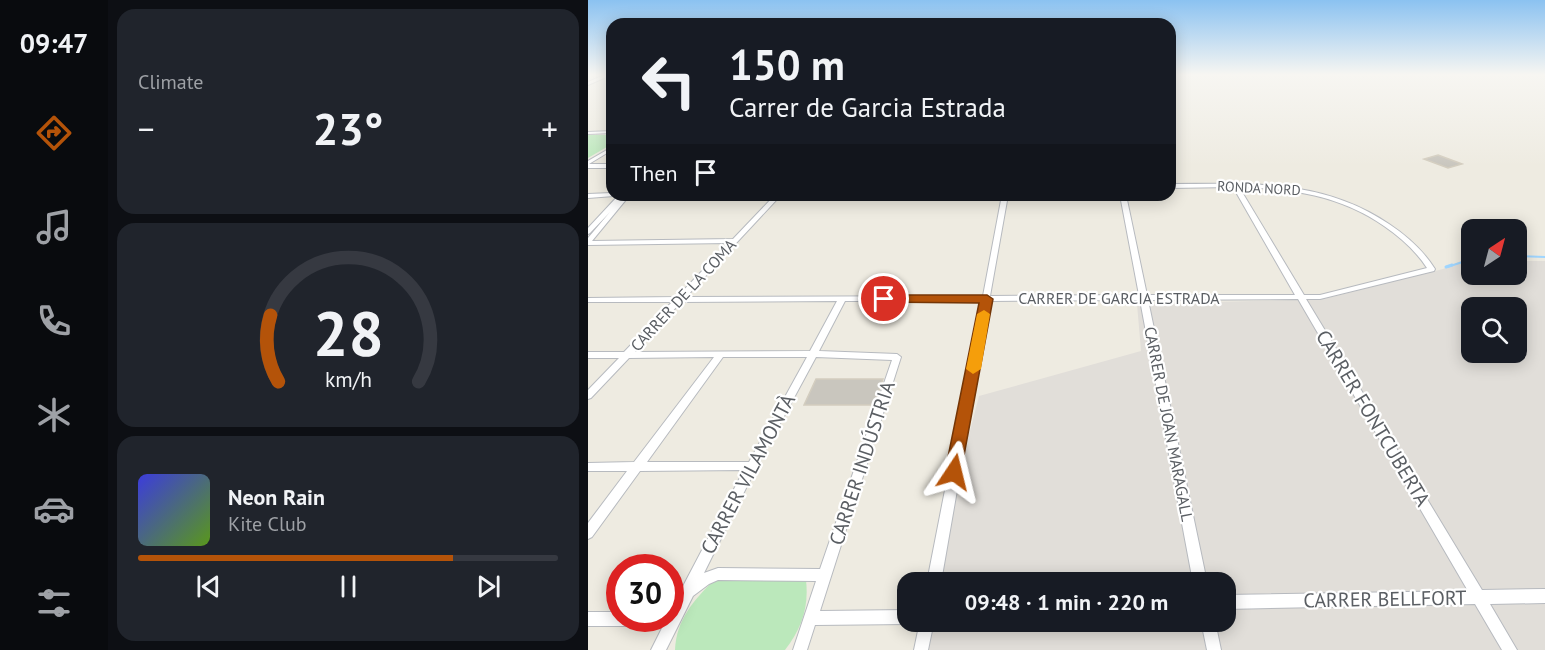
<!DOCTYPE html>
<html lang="en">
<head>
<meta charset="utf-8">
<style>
  body { margin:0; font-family:"PT Sans",sans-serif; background:#20242c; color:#f1f3f6; height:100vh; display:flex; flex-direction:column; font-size:22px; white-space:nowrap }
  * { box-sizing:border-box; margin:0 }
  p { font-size:20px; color:#9ea1a6 }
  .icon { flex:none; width:33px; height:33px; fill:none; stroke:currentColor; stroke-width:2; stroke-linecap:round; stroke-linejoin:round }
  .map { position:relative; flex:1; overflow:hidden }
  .drawer { display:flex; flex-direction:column; gap:9px; padding:9px; background:#0d0f14; width:480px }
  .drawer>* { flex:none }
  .hud { position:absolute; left:18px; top:18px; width:570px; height:183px; border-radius:18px; box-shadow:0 3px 15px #0003; background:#171b24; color:#f1f3f6; overflow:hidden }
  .needle { width:39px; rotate:36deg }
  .controls { position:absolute; left:873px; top:219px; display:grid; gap:12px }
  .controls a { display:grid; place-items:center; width:66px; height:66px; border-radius:12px; background:#171b24; box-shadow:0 3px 15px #0003; font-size:30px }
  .speed { position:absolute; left:18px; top:554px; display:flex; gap:12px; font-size:30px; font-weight:700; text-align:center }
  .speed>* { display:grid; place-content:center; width:78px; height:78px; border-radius:50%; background:#171b24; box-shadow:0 3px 15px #0003; line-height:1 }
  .speed .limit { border:9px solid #d22; background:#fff; color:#111 }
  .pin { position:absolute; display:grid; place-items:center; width:51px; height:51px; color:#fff; margin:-26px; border:3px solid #fff; border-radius:50%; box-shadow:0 2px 6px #0007 }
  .me { position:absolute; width:66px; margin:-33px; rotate:10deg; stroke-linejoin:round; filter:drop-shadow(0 0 4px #0008) }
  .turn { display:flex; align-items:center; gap:21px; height:126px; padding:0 24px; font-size:27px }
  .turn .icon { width:78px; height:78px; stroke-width:2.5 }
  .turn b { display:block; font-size:42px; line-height:51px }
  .then { display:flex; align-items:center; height:57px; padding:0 24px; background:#0003; gap:12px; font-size:22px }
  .big { font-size:45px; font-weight:600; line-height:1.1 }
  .drawer .tile { flex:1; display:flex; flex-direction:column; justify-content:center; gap:9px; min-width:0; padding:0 21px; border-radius:18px; background:#20242c }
  .drawer .dial { align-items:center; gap:0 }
  .dial svg { height:156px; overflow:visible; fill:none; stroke:#363941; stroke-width:7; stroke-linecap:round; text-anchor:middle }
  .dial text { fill:#f1f3f6; stroke:none }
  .song { display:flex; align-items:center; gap:18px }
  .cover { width:72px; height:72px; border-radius:9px; background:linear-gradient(135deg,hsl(240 70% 55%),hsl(90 70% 35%)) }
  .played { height:6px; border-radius:3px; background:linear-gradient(90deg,#b45309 75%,#363941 75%) }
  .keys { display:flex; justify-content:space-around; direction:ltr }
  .heat { display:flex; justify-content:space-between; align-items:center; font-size:33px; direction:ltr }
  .trip { position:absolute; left:309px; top:572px; width:339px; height:60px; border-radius:18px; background:#171b24; box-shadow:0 3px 15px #0003; font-weight:600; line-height:60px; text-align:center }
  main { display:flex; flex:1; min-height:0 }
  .tab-bar { display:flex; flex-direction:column; width:108px; justify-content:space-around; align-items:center; background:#090b0e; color:#9ea1a6 }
  .tab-bar .icon { width:42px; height:42px }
  .tab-bar .on { color:#b45309 }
  .tab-bar b { font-size:27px; color:#f1f3f6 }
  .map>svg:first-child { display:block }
  .industrial { fill:#e1ded9; fill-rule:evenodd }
  .green { fill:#bbe8bb }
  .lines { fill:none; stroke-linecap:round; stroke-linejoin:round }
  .stream-far1 { stroke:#a0d6ff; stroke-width:2 }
  .stream { stroke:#a0d6ff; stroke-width:3 }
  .building { fill:#c9c6be; stroke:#d3cdbf; stroke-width:1.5 }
  .minor-casing { stroke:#b7babf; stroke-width:2 }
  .tertiary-casing { stroke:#b7babf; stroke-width:2 }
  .minor { fill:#fff; fill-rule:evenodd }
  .tertiary { fill:#fff; fill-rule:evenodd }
  .route { fill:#b45309; stroke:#753606; stroke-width:1.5 }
  .slow { fill:#f59e0b }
  .labels { text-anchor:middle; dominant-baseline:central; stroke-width:4.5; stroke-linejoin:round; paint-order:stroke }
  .far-street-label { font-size:14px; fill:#5a5e63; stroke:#fff }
  .street-label { font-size:16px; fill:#5a5e63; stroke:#fff }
  .near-street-label { font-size:20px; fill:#5a5e63; stroke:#fff }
</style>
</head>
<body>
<main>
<nav class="tab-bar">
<b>09:47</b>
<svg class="icon on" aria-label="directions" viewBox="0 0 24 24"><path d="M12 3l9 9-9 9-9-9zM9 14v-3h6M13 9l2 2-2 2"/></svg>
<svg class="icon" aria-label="music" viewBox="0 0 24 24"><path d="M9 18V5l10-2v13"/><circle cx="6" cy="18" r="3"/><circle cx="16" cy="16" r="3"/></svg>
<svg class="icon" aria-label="phone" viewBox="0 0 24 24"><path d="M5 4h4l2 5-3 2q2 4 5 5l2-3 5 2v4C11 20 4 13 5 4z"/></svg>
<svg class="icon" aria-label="climate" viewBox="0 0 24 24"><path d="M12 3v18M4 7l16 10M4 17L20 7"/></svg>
<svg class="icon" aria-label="car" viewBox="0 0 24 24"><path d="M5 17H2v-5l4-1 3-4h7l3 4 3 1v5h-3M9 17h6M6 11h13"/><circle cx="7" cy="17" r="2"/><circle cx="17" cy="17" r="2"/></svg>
<svg class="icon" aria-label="filters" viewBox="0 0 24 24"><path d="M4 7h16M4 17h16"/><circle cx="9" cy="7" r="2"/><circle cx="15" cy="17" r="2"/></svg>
</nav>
<section class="drawer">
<div class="tile"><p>Climate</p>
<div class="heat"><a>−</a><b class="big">23°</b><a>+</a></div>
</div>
<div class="tile dial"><svg viewBox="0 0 100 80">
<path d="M14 69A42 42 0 1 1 86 69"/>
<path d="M14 69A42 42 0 0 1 10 35" stroke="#b45309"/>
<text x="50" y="56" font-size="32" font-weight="700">28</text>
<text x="50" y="72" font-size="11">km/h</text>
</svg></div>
<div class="tile">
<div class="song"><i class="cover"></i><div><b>Neon Rain</b><p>Kite Club</p></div></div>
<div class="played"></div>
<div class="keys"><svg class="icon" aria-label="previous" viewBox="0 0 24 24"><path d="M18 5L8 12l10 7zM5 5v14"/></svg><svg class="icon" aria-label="pause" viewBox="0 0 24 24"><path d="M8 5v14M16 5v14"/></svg><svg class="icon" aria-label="next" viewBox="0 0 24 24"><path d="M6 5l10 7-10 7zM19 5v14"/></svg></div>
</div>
</section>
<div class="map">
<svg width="957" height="650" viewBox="0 0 957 650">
  <rect width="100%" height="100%" fill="#eeebe1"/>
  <path class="industrial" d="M873,261H883L884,274H928L929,261H957V650H332L337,621H638V582H344L369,442L382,431L391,396L553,351L549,304L736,299L855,269ZM884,308H928V352H884Z"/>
  <g class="green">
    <polygon points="0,135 24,135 24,144 0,158"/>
    <path d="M126,580H218C221,607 214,628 197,650H87C88,620 106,600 126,580Z"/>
  </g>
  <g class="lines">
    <g class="stream-far1">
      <polyline points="928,256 957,257"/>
      <polyline points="859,267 884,259"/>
    </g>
    <polyline class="stream" points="858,267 864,265"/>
  </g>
  <g class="building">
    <polygon points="850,155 874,164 860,168 836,159"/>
    <polygon points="228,379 295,379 286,405 216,405"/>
  </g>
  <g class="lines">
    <defs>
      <g id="minor">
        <polygon points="24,131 24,133 0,134 0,132"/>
        <polygon points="24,147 24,150 1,164 24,164 24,168 0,168 0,161"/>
        <path d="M582,184C660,184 733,178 801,224C819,236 835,250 847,269L846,271L732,299H718L894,590L957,589V603L902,604L929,650H914L887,604L638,609V595L880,591L710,299L560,300L619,582H605L552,300L402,301L353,582H339L394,301H257L231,351L309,354L313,357L232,611L320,610V621L325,622L320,624L227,625L219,650H205L228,581L130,580L121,584L105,596L78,650H63L75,626H0V612H32V618H82V611L156,470L52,471L4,537L0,539V523L39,471H0V463L46,462L126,357L41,358L3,398L0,399V390L31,358H0V352H36L84,302H0V298L89,297L141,243L0,245V238L22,212L2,233L0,234V228L28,198L33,199L36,195L41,196L4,241L145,239L187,195H193L98,297L395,296L414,195H420L402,296L551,295L532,195H538L559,295H707L645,187L582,188ZM651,187C704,189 751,195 796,226C812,237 828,251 839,268L732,295H716ZM249,301L222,351L47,352L93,302ZM135,357H219L161,462H59ZM228,357L304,360L232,569L130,568L116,573L168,468Z"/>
        <polygon points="24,193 24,195 27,195 26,196 0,198 0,194"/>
        <polygon points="332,621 346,621 340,650 326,650"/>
        <polygon points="613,621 627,621 633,650 619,650"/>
      </g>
      <polygon id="tertiary" points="16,75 23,75 0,85 0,82"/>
    </defs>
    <use href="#minor" class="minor-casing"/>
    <use href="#tertiary" class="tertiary-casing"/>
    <use href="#minor" class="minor"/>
    <use href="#tertiary" class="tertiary"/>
  </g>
  <linearGradient id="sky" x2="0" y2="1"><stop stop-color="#8bc2f1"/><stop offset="0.45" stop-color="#f7f6f2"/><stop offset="1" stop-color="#f7f6f2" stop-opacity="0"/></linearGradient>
  <rect width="957" height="166" fill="url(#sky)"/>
  <polygon class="route" points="296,295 399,295 405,299 372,477 366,479 359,477 357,472 391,303 291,302 289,299 291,297"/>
  <polygon class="slow" points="396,310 402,314 393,369 385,374 378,369 389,314"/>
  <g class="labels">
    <g class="far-street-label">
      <text transform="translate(671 188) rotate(3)">RONDA NORD</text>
    </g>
    <g class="street-label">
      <text transform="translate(95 295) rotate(-47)">CARRER DE LA COMA</text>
      <text x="531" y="298">CARRER DE GARCIA ESTRADA</text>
      <text transform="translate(581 424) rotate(79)">CARRER DE JOAN MARAGALL</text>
    </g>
    <g class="near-street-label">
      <text transform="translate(785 418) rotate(59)">CARRER FONTCUBERTA</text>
      <text transform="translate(274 463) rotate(-72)">CARRER INDÚSTRIA</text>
      <text transform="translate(160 474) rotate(-62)">CARRER VILAMONTÀ</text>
      <text transform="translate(797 599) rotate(-1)">CARRER BELLFORT</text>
    </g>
  </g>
</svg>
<div class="controls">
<a><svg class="needle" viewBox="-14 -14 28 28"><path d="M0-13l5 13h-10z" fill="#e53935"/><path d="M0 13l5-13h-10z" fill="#9ea1a6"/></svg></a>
<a><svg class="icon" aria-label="search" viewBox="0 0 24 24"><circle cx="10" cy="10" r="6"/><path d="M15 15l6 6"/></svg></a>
</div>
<div class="speed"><div class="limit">30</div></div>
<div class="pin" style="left:296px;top:299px;background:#d93025"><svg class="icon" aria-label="arrive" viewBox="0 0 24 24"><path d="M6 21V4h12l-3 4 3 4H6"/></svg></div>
<svg class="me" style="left:366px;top:472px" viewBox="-20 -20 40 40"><path d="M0-17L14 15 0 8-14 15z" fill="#b45309" stroke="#fff" stroke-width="4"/></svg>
<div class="trip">09:48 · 1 min · 220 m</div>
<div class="hud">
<div class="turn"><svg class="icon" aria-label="left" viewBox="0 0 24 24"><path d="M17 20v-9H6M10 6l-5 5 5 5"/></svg><div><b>150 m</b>Carrer de Garcia Estrada</div></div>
<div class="then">Then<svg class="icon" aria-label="arrive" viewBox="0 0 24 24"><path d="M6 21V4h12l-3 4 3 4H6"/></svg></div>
</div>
</div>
</main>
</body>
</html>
